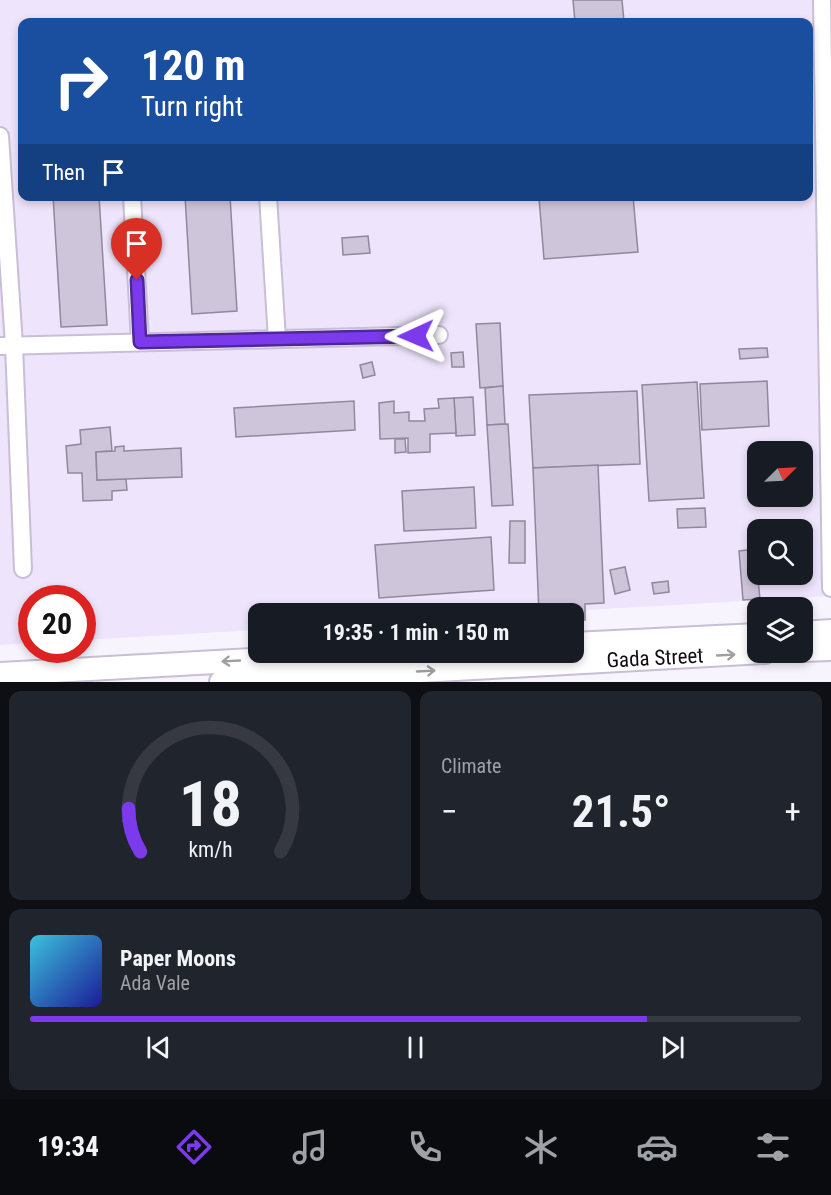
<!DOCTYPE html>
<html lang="en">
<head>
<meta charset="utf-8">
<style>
  body { margin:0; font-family:"Roboto Condensed",sans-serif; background:#20242c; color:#f1f3f6; height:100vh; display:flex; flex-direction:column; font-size:22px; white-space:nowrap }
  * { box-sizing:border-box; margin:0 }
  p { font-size:20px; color:#9ea1a6 }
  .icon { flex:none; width:33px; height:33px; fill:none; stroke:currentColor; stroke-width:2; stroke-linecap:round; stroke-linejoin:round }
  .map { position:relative; height:682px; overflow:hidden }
  .side { display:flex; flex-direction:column; gap:9px; padding:9px; background:#0d0f14; flex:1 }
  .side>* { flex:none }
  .guide { position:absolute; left:18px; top:18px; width:795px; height:183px; border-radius:12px; box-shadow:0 3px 9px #0003; background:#1a4fa0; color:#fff; overflow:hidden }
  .needle { width:39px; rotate:66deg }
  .tools { position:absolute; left:747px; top:441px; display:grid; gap:12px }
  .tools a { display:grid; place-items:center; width:66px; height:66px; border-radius:12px; background:#171b24; box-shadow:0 3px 9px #0003; font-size:30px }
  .speed { position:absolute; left:18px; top:585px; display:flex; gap:12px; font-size:30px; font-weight:700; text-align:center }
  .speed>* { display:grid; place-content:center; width:78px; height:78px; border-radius:50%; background:#171b24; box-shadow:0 3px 9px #0003; line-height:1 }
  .speed .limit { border:9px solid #d22; background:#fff; color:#111 }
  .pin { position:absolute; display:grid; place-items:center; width:51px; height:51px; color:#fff; margin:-62px -26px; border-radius:50% 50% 50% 0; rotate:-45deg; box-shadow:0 0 6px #0007 }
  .pin .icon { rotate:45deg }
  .me { position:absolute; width:66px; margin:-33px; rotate:269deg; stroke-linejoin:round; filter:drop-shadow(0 0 4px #0008) }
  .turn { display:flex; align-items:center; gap:21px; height:126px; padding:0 24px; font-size:27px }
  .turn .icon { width:78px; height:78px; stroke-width:2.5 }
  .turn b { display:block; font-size:42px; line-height:51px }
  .then { display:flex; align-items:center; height:57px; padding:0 24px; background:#0003; gap:12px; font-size:22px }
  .big { font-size:45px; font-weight:700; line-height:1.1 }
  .side .tile { flex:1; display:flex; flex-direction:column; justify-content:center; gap:9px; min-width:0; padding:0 21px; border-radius:12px; background:#20242c }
  .side .dial { align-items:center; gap:0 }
  .dial svg { height:156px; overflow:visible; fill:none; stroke:#363941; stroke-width:7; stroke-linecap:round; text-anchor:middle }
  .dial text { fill:#f1f3f6; stroke:none }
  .song { display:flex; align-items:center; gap:18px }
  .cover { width:72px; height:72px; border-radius:9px; background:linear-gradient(135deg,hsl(190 70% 55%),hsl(240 70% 35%)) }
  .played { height:6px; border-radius:3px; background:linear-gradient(90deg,#7c3aed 80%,#363941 80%) }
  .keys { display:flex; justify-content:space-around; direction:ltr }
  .heat { display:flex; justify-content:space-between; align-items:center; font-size:33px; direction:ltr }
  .side .tiles { flex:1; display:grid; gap:9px; grid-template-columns:1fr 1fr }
  .tile:last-child { grid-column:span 2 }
  .trip { position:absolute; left:248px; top:603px; width:336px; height:60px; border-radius:12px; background:#171b24; box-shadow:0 3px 9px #0003; font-weight:700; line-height:60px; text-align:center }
  .menu { display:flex; height:96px; justify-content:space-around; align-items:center; background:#090b0e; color:#9ea1a6 }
  .menu .icon { width:42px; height:42px }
  .menu .current { color:#7c3aed }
  .menu b { font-size:27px; color:#f1f3f6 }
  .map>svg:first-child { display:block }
  .built { fill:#eee4fc; fill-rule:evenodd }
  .building { fill:#cfc5db; stroke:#91889d; stroke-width:1.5 }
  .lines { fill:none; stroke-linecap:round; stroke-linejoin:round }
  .minor-casing { stroke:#c8bed5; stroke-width:20 }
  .major-casing { stroke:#c8bed5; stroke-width:26 }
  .minor { stroke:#fff; stroke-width:16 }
  .major { stroke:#fff; stroke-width:22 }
  .oneway { stroke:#9f9ea1 }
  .route-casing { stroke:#51269a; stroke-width:15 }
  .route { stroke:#7c3aed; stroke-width:10 }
  .labels { text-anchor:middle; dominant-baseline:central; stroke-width:5; stroke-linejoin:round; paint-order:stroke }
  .street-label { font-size:21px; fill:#100d14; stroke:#fff }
</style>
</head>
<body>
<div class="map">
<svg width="831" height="682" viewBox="0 0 831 682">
  <rect width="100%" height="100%" fill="#f8f4fd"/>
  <path class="built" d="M0,0H831V596L534,613L258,614V630L83,640L82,598H32L31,643L0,645ZM22,22H808V196H22ZM758,452H802V496H758ZM758,530H802V574H758Z"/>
  <g class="building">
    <polygon points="573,0 622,0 624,22 575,22"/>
    <polygon points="53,196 99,196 107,325 61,327"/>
    <polygon points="185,196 230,196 237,311 192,314"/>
    <polygon points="563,196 633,196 638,252 544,259 539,198"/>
    <polygon points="368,236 370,253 343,255 342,238"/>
    <polygon points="500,323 503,386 480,388 476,324"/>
    <polygon points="767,348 768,357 740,359 739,349"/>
    <polygon points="463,352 464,367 452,367 451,353"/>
    <polygon points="372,362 375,375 363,378 360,365"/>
    <polygon points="767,381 769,426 702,430 700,384"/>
    <polygon points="697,382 704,498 649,501 642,385"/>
    <polygon points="503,386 505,424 487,425 485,388"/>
    <polygon points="637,391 640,464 533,468 529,395"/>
    <polygon points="473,397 475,435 456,436 454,398"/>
    <polygon points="454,398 456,433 430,434 430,452 408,453 408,438 380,439 379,403 394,401 394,413 409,412 409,421 425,421 424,409 439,408 438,399"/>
    <polygon points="354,401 355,430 236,437 234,408"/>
    <polygon points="508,424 513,505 492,506 487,425"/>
    <polygon points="110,427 112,451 96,452 97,480 126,479 127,490 112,491 112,500 83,501 82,473 68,473 66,446 81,444 80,430"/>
    <polygon points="395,439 405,439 406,452 395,453"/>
    <polygon points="124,446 124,451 181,448 182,477 97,480 96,452 115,451 115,447"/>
    <polygon points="598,465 604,603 585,604 585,620 573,620 573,614 539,614 533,468"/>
    <polygon points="474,487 476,528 404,531 402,491"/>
    <polygon points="705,508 706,527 678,528 677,509"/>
    <polygon points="510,521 525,521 525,563 509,563"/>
    <polygon points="491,537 494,590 379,598 375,545"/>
    <polygon points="755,549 760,599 743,600 739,551"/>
    <polygon points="625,567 630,590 615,594 610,570"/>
    <polygon points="668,581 669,592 654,594 652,583"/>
  </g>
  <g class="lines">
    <defs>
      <g id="minor">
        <polyline points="822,0 831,588"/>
        <polyline points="0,136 14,345 23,569"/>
        <polyline points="132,196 140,342"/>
        <polyline points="268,196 277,339"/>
        <polyline points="0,346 439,335"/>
      </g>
      <g id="major">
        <polyline points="802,633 831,631"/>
        <polyline points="573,644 758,635"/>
        <polyline points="802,650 831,649"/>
        <polyline points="0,674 395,652"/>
        <polyline points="221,682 765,652"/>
      </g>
    </defs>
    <use href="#minor" class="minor-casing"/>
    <use href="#major" class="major-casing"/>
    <use href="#minor" class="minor"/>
    <use href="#major" class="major"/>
  </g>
  <defs><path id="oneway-shaft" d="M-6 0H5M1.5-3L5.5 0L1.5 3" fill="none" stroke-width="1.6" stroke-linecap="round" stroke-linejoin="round" transform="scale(1.5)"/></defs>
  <g class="oneway">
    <use href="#oneway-shaft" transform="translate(726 655) rotate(-3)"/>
    <use href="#oneway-shaft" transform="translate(231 661) rotate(177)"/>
    <use href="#oneway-shaft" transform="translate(426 671) rotate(-3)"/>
  </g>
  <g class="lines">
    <defs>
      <polyline id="route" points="137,280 140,342 416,336"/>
    </defs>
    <use href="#route" class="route-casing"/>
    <use href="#route" class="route"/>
  </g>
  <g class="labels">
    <g class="street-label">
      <text transform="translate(655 658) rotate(-3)">Gada Street</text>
    </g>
  </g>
</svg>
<div class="tools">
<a><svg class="needle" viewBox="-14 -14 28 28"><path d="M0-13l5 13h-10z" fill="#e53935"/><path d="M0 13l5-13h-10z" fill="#9ea1a6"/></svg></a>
<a><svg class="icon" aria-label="search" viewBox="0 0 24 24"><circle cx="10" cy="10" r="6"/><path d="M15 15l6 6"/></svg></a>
<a><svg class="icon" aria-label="layers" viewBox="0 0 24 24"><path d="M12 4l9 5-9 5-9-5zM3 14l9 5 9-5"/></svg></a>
</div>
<div class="speed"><div class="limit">20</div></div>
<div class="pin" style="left:137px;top:280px;background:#d93025"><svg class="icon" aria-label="arrive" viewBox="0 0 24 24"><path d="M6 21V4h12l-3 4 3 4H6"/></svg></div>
<svg class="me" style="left:416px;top:336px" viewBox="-20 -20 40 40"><path d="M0-17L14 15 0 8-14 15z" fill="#7c3aed" stroke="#fff" stroke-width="4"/></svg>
<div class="trip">19:35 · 1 min · 150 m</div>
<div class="guide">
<div class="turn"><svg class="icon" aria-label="right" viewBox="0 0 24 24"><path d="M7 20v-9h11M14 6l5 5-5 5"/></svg><div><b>120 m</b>Turn right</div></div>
<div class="then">Then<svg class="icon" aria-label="arrive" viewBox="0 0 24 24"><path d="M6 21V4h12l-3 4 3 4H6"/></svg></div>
</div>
</div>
<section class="side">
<div class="tiles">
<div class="tile dial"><svg viewBox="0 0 100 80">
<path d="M14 69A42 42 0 1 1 86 69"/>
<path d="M14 69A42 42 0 0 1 8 47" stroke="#7c3aed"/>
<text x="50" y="56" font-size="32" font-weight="700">18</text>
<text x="50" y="72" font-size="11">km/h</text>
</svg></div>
<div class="tile"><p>Climate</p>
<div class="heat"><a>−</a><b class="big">21.5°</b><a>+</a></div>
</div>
<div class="tile">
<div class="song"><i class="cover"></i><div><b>Paper Moons</b><p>Ada Vale</p></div></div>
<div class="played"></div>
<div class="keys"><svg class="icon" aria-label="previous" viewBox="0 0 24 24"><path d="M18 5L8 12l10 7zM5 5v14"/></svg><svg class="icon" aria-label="pause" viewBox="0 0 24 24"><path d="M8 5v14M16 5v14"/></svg><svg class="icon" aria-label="next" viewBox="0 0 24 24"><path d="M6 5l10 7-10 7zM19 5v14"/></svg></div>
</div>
</div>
</section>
<nav class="menu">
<b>19:34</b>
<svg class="icon current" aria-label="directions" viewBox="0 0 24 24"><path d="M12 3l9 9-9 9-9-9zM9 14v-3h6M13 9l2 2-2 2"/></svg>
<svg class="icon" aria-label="music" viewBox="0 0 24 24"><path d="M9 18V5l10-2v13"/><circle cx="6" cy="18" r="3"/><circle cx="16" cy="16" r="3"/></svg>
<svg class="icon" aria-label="phone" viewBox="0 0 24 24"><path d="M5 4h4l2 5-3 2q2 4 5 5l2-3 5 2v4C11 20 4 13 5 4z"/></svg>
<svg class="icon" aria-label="climate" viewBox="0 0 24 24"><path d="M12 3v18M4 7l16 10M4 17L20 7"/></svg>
<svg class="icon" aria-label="car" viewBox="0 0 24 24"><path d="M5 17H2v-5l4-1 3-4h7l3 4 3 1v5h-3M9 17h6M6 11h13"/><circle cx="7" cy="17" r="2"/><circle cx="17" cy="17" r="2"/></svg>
<svg class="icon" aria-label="filters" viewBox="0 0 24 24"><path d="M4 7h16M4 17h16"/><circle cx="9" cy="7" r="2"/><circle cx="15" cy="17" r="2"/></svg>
</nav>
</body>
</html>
